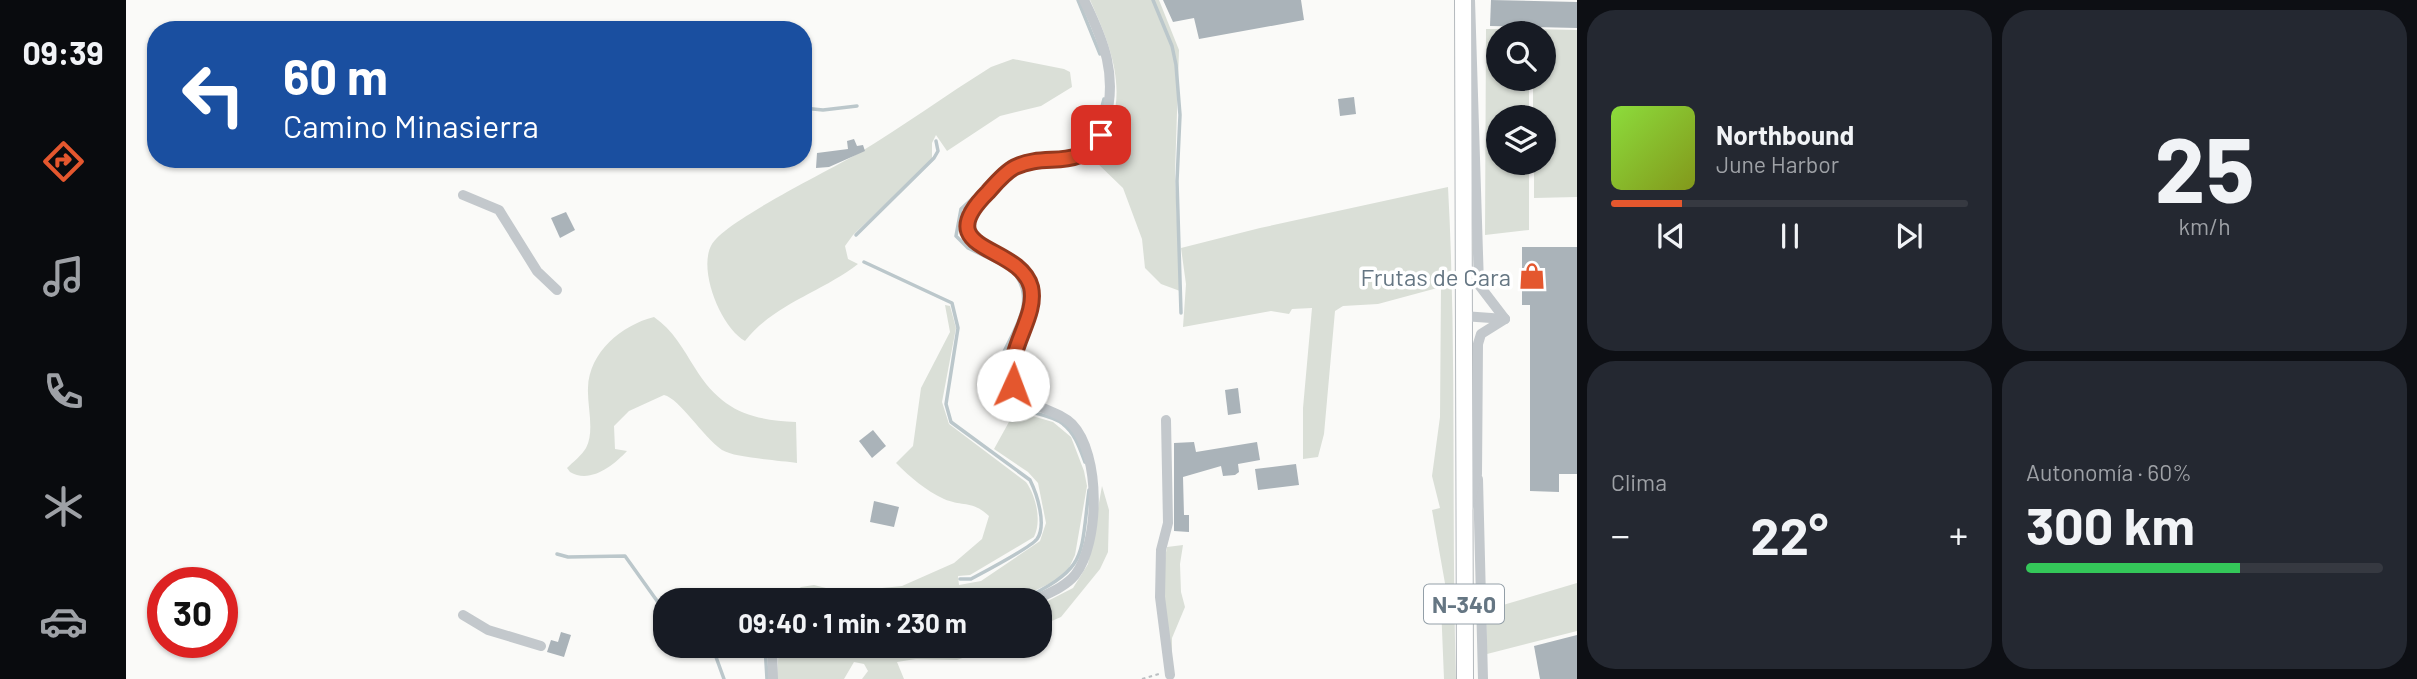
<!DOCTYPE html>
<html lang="es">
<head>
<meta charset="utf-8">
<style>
  body { margin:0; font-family:Barlow,sans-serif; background:#242831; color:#f1f3f6; height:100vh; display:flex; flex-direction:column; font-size:26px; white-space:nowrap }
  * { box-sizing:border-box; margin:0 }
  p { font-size:23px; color:#9ea1a6 }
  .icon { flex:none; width:38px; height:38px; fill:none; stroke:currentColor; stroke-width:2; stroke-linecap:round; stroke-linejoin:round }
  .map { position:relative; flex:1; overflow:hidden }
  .side { display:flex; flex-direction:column; gap:10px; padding:10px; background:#0d0f14; width:840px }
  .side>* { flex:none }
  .guide { position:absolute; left:21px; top:21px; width:665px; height:147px; border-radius:28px; box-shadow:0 2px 5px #0004; background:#1a4fa0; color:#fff; overflow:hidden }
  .fabs { position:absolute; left:1360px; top:21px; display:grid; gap:14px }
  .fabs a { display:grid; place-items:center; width:70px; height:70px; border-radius:50%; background:#171b24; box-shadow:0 2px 5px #0004; font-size:35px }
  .speed { position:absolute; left:21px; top:567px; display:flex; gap:14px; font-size:35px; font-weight:700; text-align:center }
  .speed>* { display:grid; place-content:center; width:91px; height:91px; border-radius:50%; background:#171b24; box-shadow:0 2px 5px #0004; line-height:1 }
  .speed .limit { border:10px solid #d22; background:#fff; color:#111 }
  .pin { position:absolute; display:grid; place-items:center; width:60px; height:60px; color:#fff; margin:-30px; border-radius:14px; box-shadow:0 4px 10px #0006 }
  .me { position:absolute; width:77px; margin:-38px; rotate:2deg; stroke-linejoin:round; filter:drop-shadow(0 0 5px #0008) }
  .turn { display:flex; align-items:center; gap:24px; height:147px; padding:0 21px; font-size:32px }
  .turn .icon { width:91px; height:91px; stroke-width:2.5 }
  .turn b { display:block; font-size:49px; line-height:60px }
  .big { font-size:52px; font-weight:700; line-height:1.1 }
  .side .tile { flex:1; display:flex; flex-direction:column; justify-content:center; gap:10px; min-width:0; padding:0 24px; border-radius:28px; background:#242831 }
  .side .dial { align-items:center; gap:0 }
  .dial b { font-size:91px; line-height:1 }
  .song { display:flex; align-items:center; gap:21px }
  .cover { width:84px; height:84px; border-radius:10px; background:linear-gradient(135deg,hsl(90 70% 55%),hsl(70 70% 35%)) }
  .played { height:7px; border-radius:4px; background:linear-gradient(90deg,#e4572e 20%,#363941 20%) }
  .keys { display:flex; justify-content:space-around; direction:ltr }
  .heat { display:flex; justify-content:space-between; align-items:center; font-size:38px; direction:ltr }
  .charge { height:10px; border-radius:5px; background:linear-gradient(90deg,#34c759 60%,#363941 0) }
  .side .tiles { flex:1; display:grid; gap:10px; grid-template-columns:repeat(2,1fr) }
  .trip { position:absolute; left:527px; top:588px; width:399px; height:70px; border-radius:28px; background:#171b24; box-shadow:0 2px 5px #0004; font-weight:700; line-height:70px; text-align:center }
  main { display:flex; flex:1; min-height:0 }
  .tabs { display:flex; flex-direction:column; width:126px; justify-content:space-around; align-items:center; background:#090b0e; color:#9ea1a6 }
  .tabs .icon { width:49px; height:49px }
  .tabs .selected { color:#e4572e }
  .tabs b { font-size:32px; color:#f1f3f6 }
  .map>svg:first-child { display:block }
  .green { fill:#dadfd7 }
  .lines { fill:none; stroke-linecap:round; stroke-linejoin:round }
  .stream { stroke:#bbc7cb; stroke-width:3.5 }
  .building { fill:#aab3b9 }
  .highway-casing { stroke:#b4b9bd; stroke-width:18 }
  .path { stroke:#bbbfc2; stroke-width:2; stroke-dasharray:3.5 3.5; stroke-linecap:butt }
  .minor { stroke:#c3c8cc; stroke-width:10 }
  .highway { stroke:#fff; stroke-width:16 }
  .route-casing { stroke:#94391e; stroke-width:18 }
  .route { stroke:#e4572e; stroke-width:12 }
  .labels { text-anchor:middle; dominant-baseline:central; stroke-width:7; stroke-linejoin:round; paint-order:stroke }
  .shield { fill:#fff; stroke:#939fa8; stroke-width:2 }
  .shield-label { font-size:23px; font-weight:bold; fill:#657683 }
  .poi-label { font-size:24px; fill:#657683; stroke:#fff; text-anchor:end }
</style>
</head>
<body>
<main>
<nav class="tabs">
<b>09:39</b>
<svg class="icon selected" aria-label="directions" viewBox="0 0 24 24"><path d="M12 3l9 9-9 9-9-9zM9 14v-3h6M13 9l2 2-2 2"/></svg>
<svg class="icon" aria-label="music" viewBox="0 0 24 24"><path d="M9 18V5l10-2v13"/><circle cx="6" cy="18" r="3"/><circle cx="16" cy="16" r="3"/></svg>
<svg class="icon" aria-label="phone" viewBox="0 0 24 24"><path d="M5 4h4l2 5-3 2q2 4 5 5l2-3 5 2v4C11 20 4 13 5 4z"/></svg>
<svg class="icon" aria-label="climate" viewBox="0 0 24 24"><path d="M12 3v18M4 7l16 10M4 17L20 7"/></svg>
<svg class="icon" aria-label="car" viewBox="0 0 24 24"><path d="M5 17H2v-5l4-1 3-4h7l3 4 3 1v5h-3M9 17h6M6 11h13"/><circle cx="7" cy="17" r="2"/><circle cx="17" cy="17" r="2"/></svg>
</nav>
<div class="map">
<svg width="1451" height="679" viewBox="0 0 1451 679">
  <rect width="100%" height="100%" fill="#fafaf8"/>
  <g class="green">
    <path d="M964,0H1033L1053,50L1049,174L1054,291L1035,284L1019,268L1016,239L997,188L968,160C1006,104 990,57 964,0Z"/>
    <polygon points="1360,29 1403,29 1403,33 1372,33 1372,79 1403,79 1403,117 1372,117 1372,163 1403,163 1403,230 1359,235"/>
    <polygon points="1406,29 1451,30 1451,197 1408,198 1408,163 1418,163 1418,117 1407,117 1407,79 1418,79 1418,33 1406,33"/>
    <path d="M887,59L938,69L944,72L946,87L915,106L874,116L821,151L810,135L806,143V160L727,235L719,246L722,259L732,264C696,292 648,304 619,341C595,328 571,269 586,244C601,220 702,171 731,154C776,127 820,95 865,67Z"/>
    <path d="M1322,187C1331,351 1325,515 1330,679H1318L1315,605L1320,589L1306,510L1314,508L1306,476L1314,417L1315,287L1252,304L1217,306L1209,311L1198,434L1192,457L1177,459V408L1186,308L1166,309L1163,314L1145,311L1057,327L1060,284L1055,248L1134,228Z"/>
    <path d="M819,305L824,306L830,328L816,402L823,424L900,482C910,496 916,521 908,537L844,575L832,576L833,585L855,581L914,541L920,523L912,483L902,472L868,449L889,411L927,422L945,437L958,471L961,486L949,555L943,568L929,581L889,600H656L675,587L688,585L716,592L776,586L828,563L856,539L863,516C846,500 837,507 818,499C799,490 785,478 770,463L787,446L795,388L824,332Z"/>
    <path d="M528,317C547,330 557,349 569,368C595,410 623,420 670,422L671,463C653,460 609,458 596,450C576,436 554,399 538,395L503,411L488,426L489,449L501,451C487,466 464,484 444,472L441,468C447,462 456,455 460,448C469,431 461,406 462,388C463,352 496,325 528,317Z"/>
    <polygon points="976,486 983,510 982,552 974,569 935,617 914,626 914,605 947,588 962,564"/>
    <path d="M1057,545L1054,564L1055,592L1059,607L1046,638V662C1041,624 1033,584 1041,547Z"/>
    <polygon points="1451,583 1451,631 1361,654 1360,610"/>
    <polygon points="653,646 870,646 831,660 790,659 771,662 778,679 736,679 742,671 738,664 728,662 718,679 651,679"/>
  </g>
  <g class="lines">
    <g class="stream">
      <polyline points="952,0 974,54"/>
      <polyline points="1027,0 1046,46 1050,65 1054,115 1051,181 1055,313"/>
      <polyline points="677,108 697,110 731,106"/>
      <polyline points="730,235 808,158 812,151 810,141"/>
      <path d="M738,262L826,303L832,328L820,404L825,422L904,480C911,494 921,525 911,539C904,548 858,572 845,579H834"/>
      <polyline points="875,264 842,248 830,236 835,209 887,161 901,156 945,153 959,146 969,132 978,99"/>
      <path d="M885,269C924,312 859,351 872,391C879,414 920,410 937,424C949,433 954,449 959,462"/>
      <polyline points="431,554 442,557 499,556 539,612"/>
      <path d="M896,600C962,567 954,560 963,490"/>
      <polyline points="639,646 641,679"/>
      <polyline points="582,648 590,657 598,679"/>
    </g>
  </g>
  <g class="building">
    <polygon points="1037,0 1175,0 1178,20 1073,39 1068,18 1047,22"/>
    <polygon points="1365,0 1451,2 1451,28 1364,26"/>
    <polygon points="1228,97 1230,114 1214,116 1212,99"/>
    <polygon points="728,139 731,146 737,145 739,151 703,167 690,168 691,153 722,149 721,141"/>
    <polygon points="440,212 449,230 434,238 425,218"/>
    <polygon points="1396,247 1451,247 1451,474 1433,474 1433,492 1404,491 1404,305 1396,305"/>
    <polygon points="1112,388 1115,413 1102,415 1099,390"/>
    <polygon points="747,430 760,446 746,458 733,441"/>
    <polygon points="1068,442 1070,452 1131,442 1134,460 1112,464 1113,472 1109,475 1097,476 1095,466 1057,477 1058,515 1063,515 1063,532 1048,531 1048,443"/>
    <polygon points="1170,464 1173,485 1132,490 1129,469"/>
    <polygon points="748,501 773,507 768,527 744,522"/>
    <polygon points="435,632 445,635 438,657 421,652 425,640 432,642"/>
    <polygon points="1451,635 1451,679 1414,679 1408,646"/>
  </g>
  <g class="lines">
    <defs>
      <polyline id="highway" points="1337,0 1339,679"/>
    </defs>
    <use href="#highway" class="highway-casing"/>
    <polyline class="path" points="1016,679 1033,674"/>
    <g class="minor">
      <polyline points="1344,0 1353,285 1379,319"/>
      <polyline points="337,195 373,210 411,271 431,290"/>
      <polyline points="1337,316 1379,319"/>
      <polyline points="1040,420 1042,523 1035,550 1034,597 1044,675"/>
      <polyline points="1352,479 1357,679"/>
      <polyline points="1343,506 1351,474 1352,344 1355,334 1379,319"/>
      <path d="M909,600C923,593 939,587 949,575C974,543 975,454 946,424C929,407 896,408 887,384C874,350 913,319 904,286C896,256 854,259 843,232C834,211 879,168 899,164C917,159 939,164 956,155C970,148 975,135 979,121C992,76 978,41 958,0"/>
      <polyline points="337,615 362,630 415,646"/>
      <polyline points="646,646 647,679"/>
    </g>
    <use href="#highway" class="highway"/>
  </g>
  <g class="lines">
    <defs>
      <path id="route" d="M887,385C879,349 912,318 905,287C893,243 801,253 862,192C870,183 879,172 889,167C922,151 951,173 975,135"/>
    </defs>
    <use href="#route" class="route-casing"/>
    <use href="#route" class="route"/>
  </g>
  <defs>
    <symbol id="shop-bare" viewBox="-9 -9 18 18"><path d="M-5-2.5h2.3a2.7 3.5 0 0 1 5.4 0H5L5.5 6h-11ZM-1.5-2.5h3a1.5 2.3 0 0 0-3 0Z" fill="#e4572e" stroke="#fff" stroke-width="2.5" paint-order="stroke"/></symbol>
  </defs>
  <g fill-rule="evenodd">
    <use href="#shop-bare" x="1387" y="257" width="38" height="38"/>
  </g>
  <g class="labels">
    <rect class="shield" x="1298" y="584.5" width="80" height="39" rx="5"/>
    <g class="shield-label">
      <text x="1338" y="604">N-340</text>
    </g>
    <g class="poi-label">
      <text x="1385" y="276">Frutas de Cara</text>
    </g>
  </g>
</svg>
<div class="fabs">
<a><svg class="icon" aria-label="search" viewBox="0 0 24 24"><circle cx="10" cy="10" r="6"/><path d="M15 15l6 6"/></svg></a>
<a><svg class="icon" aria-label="layers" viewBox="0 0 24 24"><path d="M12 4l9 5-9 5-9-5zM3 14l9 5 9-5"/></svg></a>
</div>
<div class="speed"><div class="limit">30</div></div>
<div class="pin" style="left:975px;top:135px;background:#d93025"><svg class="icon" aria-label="arrive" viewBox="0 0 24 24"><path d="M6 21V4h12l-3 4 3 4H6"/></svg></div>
<svg class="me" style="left:887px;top:385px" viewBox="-20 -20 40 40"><circle r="19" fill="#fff"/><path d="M0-13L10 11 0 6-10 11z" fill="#e4572e"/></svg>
<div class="trip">09:40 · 1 min · 230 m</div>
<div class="guide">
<div class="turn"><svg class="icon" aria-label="left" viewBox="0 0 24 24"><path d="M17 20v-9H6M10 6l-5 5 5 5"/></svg><div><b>60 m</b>Camino Minasierra</div></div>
</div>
</div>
<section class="side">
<div class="tiles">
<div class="tile">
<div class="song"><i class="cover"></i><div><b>Northbound</b><p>June Harbor</p></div></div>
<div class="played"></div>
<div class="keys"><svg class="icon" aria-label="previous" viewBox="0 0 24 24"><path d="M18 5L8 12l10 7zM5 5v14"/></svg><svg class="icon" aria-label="pause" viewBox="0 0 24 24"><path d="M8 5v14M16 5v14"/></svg><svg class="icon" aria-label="next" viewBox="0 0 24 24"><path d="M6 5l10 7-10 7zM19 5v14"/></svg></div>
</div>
<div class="tile dial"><b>25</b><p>km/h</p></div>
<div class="tile"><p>Clima</p>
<div class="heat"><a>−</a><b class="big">22°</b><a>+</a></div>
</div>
<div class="tile"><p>Autonomía · 60%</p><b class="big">300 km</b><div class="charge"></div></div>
</div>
</section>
</main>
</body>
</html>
